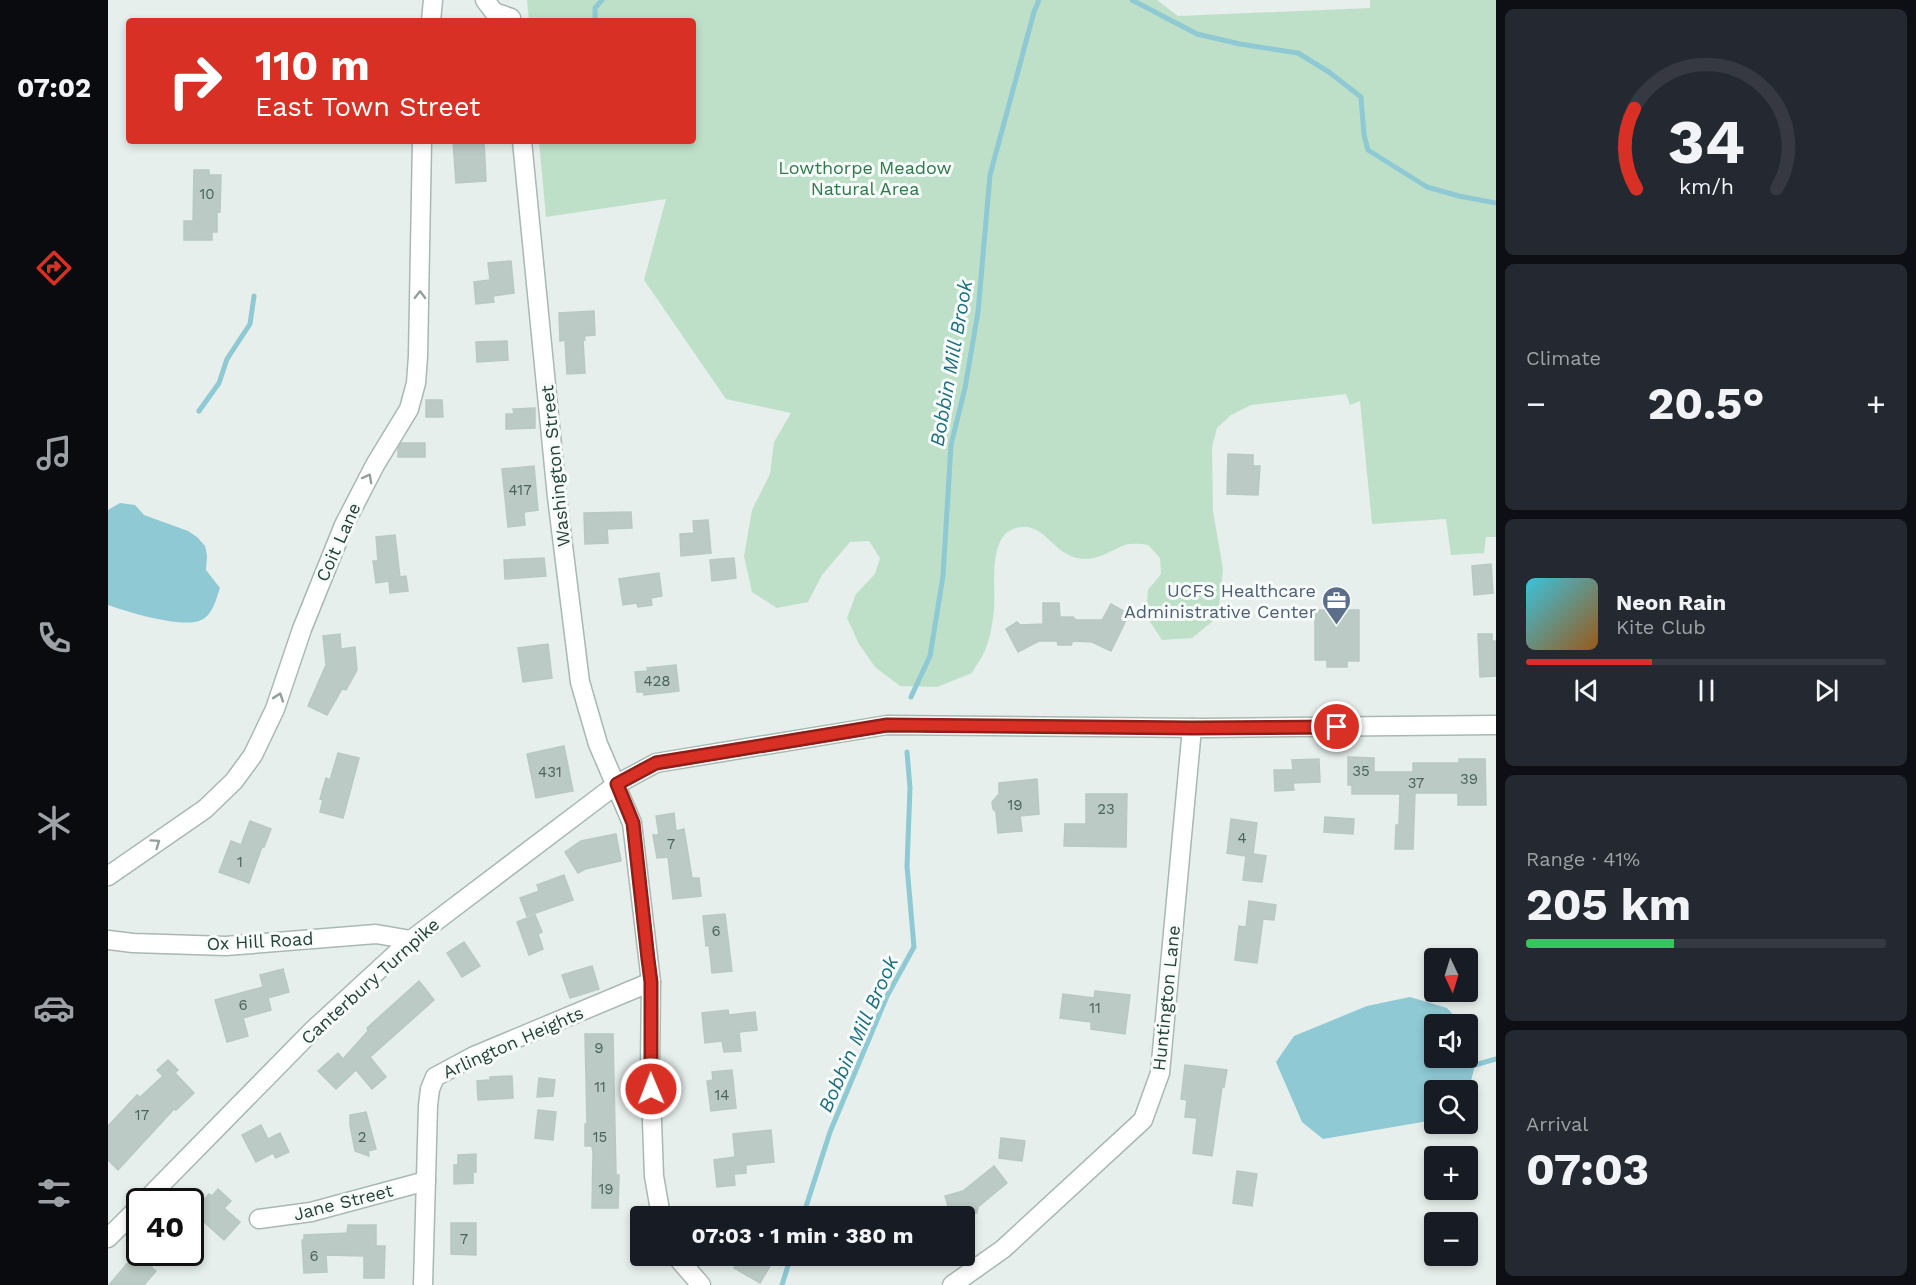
<!DOCTYPE html>
<html lang="en">
<head>
<meta charset="utf-8">
<style>
  body { margin:0; font-family:"Work Sans",sans-serif; background:#242831; color:#f1f3f6; height:100vh; display:flex; flex-direction:column; font-size:22px; white-space:nowrap }
  * { box-sizing:border-box; margin:0 }
  p { font-size:20px; color:#9ea1a6 }
  .icon { flex:none; width:33px; height:33px; fill:none; stroke:currentColor; stroke-width:2; stroke-linecap:round; stroke-linejoin:round }
  .map { position:relative; flex:1; overflow:hidden }
  .side { display:flex; flex-direction:column; gap:9px; padding:9px; background:#0d0f14; width:420px }
  .side>* { flex:none }
  .banner { position:absolute; left:18px; top:18px; width:570px; height:126px; border-radius:6px; box-shadow:0 3px 9px #0003; background:#d93025; color:#fff; overflow:hidden }
  .needle { width:39px; rotate:176deg }
  .tools { position:absolute; left:1316px; top:948px; display:grid; gap:12px }
  .tools a { display:grid; place-items:center; width:54px; height:54px; border-radius:6px; background:#171b24; box-shadow:0 3px 9px #0003; font-size:30px }
  .speed { position:absolute; left:18px; top:1188px; display:flex; gap:12px; font-size:30px; font-weight:700; text-align:center }
  .speed>* { display:grid; place-content:center; width:78px; height:78px; border-radius:50%; background:#171b24; box-shadow:0 3px 9px #0003; line-height:1 }
  .speed .limit { border:3px solid #111; border-radius:9px; background:#fff; color:#111 }
  .pin { position:absolute; display:grid; place-items:center; width:51px; height:51px; color:#fff; margin:-26px; border:3px solid #fff; border-radius:50%; box-shadow:0 2px 6px #0007 }
  .me { position:absolute; width:66px; margin:-33px; rotate:359deg; stroke-linejoin:round; filter:drop-shadow(0 0 4px #0008) }
  .turn { display:flex; align-items:center; gap:21px; height:126px; padding:0 30px; font-size:27px }
  .turn .icon { width:78px; height:78px; stroke-width:2.5 }
  .turn b { display:block; font-size:42px; line-height:51px }
  .big { font-size:45px; font-weight:700; line-height:1.1 }
  .side .card { flex:1; display:flex; flex-direction:column; justify-content:center; gap:9px; min-width:0; padding:0 21px; border-radius:9px; background:#242831 }
  .side .dial { align-items:center; gap:0 }
  .dial svg { height:156px; overflow:visible; fill:none; stroke:#363941; stroke-width:7; stroke-linecap:round; text-anchor:middle }
  .dial text { fill:#f1f3f6; stroke:none }
  .song { display:flex; align-items:center; gap:18px }
  .cover { width:72px; height:72px; border-radius:9px; background:linear-gradient(135deg,hsl(190 70% 55%),hsl(30 70% 35%)) }
  .played { height:6px; border-radius:3px; background:linear-gradient(90deg,#d93025 35%,#363941 35%) }
  .keys { display:flex; justify-content:space-around; direction:ltr }
  .heat { display:flex; justify-content:space-between; align-items:center; font-size:33px; direction:ltr }
  .charge { height:9px; border-radius:4px; background:linear-gradient(90deg,#34c759 41%,#363941 0) }
  .trip { position:absolute; left:522px; top:1206px; width:345px; height:60px; border-radius:6px; background:#171b24; box-shadow:0 3px 9px #0003; font-weight:700; line-height:60px; text-align:center }
  main { display:flex; flex:1; min-height:0 }
  .menu { display:flex; flex-direction:column; width:108px; justify-content:space-around; align-items:center; background:#090b0e; color:#9ea1a6 }
  .menu .icon { width:42px; height:42px }
  .menu .active { color:#d93025 }
  .menu b { font-size:27px; color:#f1f3f6 }
  .map>svg:first-child { display:block }
  .green { fill:#bfe0c8 }
  .water { fill:#8ec9d4 }
  .lines { fill:none; stroke-linecap:round; stroke-linejoin:round }
  .stream { stroke:#8ec9d4; stroke-width:5 }
  .building { fill:#bbcac4; stroke:#b8c9c2; stroke-width:1.5 }
  .minor-casing { stroke:#a8b8b2; stroke-width:21 }
  .minor { stroke:#fff; stroke-width:18 }
  .oneway { stroke:#92a09c }
  .route-casing { stroke:#8d1f18; stroke-width:15 }
  .route { stroke:#d93025; stroke-width:10 }
  .labels { text-anchor:middle; dominant-baseline:central; stroke-width:6; stroke-linejoin:round; paint-order:stroke }
  .number-label { font-size:15px; fill:#4a645c }
  .park-label { font-size:18px; fill:#2d7a4b; stroke:#f7fbf9 }
  .street-label { font-size:18px; fill:#24423a; stroke:#f7fbf9 }
  .service-label { font-size:18px; fill:#4e5e75; stroke:#f7fbf9; text-anchor:end }
  .water-label { font-size:20px; font-style:italic; fill:#1c6f80; stroke:#f7fbf9 }
</style>
</head>
<body>
<main>
<nav class="menu">
<b>07:02</b>
<svg class="icon active" aria-label="directions" viewBox="0 0 24 24"><path d="M12 3l9 9-9 9-9-9zM9 14v-3h6M13 9l2 2-2 2"/></svg>
<svg class="icon" aria-label="music" viewBox="0 0 24 24"><path d="M9 18V5l10-2v13"/><circle cx="6" cy="18" r="3"/><circle cx="16" cy="16" r="3"/></svg>
<svg class="icon" aria-label="phone" viewBox="0 0 24 24"><path d="M5 4h4l2 5-3 2q2 4 5 5l2-3 5 2v4C11 20 4 13 5 4z"/></svg>
<svg class="icon" aria-label="climate" viewBox="0 0 24 24"><path d="M12 3v18M4 7l16 10M4 17L20 7"/></svg>
<svg class="icon" aria-label="car" viewBox="0 0 24 24"><path d="M5 17H2v-5l4-1 3-4h7l3 4 3 1v5h-3M9 17h6M6 11h13"/><circle cx="7" cy="17" r="2"/><circle cx="17" cy="17" r="2"/></svg>
<svg class="icon" aria-label="filters" viewBox="0 0 24 24"><path d="M4 7h16M4 17h16"/><circle cx="9" cy="7" r="2"/><circle cx="15" cy="17" r="2"/></svg>
</nav>
<div class="map">
<svg width="1388" height="1285" viewBox="0 0 1388 1285">
  <rect width="100%" height="100%" fill="#e6efeb"/>
  <path class="green" d="M419,0H1049L1070,16L1262,8V0H1388V537H1378L1376,553L1343,555L1338,519L1264,524L1252,401L1242,405L1238,394L1143,405L1123,415L1109,428L1104,447L1105,511L1115,569L1110,617L1084,638L1054,640L1038,616L1040,590L1053,574L1052,558L1040,545C1033,544 1024,543 1017,545C1005,549 992,559 978,559C947,559 939,525 915,527C878,528 888,584 886,609C885,620 883,634 879,645C876,655 869,664 864,673L829,687L792,686L767,667L751,644L739,618L748,594L767,574L772,558L761,541L742,542L714,575L700,602L669,608L644,592L636,556L644,510L662,474L666,442L683,413L618,399L536,280L558,199L438,217L431,141H585V21H421Z"/>
  <g class="water">
    <path d="M12,503L27,505L36,515L80,531L89,537L97,546L99,555L98,570L112,588C108,599 105,615 93,620C76,629 19,612 0,605V510Z"/>
    <polygon points="1302,997 1339,1008 1354,1024 1326,1024 1326,1058 1359,1058 1359,1029 1361,1032 1367,1065 1359,1097 1359,1090 1326,1090 1326,1120 1215,1139 1194,1122 1168,1062 1186,1036 1259,1006"/>
  </g>
  <g class="lines">
    <g class="stream">
      <polyline points="1024,0 1089,34 1132,44 1190,53 1221,72 1253,97 1256,135 1260,150 1319,187 1351,196 1388,203"/>
      <polyline points="487,21 487,8 494,0"/>
      <polyline points="91,411 111,383 119,359 142,324 146,296"/>
      <polyline points="803,697 822,656 835,576 843,445 857,388 870,312 882,175 926,12 931,0"/>
      <polyline points="1367,1065 1388,1059"/>
      <polyline points="695,1216 722,1132 779,996 806,947 799,866 802,788 799,752"/>
      <polyline points="674,1285 683,1256"/>
    </g>
  </g>
  <g class="building">
    <polygon points="345,141 376,141 378,181 348,183"/>
    <polygon points="86,170 101,170 101,175 113,175 112,212 109,212 109,232 104,232 104,240 76,240 76,221 85,221"/>
    <polygon points="403,261 406,293 385,296 386,302 368,304 366,282 382,280 380,263"/>
    <polygon points="486,311 487,335 476,336 477,340 475,340 477,373 459,374 457,340 452,341 451,313"/>
    <polygon points="399,341 400,360 369,362 368,342"/>
    <polygon points="318,400 334,400 335,417 318,417"/>
    <polygon points="427,408 427,428 398,429 398,414 406,414 405,409"/>
    <polygon points="293,443 317,443 317,457 290,457 290,449"/>
    <polygon points="1120,454 1145,455 1145,466 1152,466 1150,495 1119,494"/>
    <polygon points="426,466 430,510 416,512 417,525 400,527 394,469"/>
    <polygon points="523,512 524,528 499,529 500,543 477,544 476,513"/>
    <polygon points="600,520 603,553 573,556 572,534 586,533 585,521"/>
    <polygon points="287,535 292,577 298,576 300,591 282,593 281,581 268,583 265,561 270,561 268,537"/>
    <polygon points="436,558 438,576 397,579 396,560"/>
    <polygon points="626,558 628,578 604,581 602,560"/>
    <polygon points="1383,564 1385,593 1366,595 1364,566"/>
    <polygon points="551,573 554,596 543,598 544,605 530,607 529,603 515,605 511,579"/>
    <polygon points="935,603 951,603 952,617 965,617 968,620 994,620 1003,604 1021,614 1003,651 984,642 965,641 963,645 950,645 949,641 931,641 910,652 898,629 909,622 912,625 935,624"/>
    <polygon points="1207,610 1251,610 1251,661 1239,661 1239,667 1219,667 1219,660 1207,660"/>
    <polygon points="232,634 233,649 247,647 249,670 238,690 234,689 219,715 200,706 218,665 215,636"/>
    <polygon points="1370,634 1384,634 1384,641 1388,641 1388,676 1372,677"/>
    <polygon points="440,644 444,678 415,682 410,648"/>
    <polygon points="568,665 571,691 536,695 536,692 529,692 527,672 540,671 539,668"/>
    <polygon points="456,746 465,791 428,798 419,754"/>
    <polygon points="230,753 251,758 235,818 212,812 215,800 212,799 218,778 222,780"/>
    <polygon points="1240,757 1266,758 1266,772 1305,772 1305,763 1351,763 1351,759 1377,759 1378,805 1350,805 1350,793 1307,793 1305,849 1287,849 1288,825 1291,825 1292,794 1244,794 1244,785 1240,785"/>
    <polygon points="1211,759 1212,782 1185,783 1186,790 1167,791 1166,770 1185,770 1184,760"/>
    <polygon points="929,779 931,814 912,816 914,831 890,833 888,812 885,809 884,802 891,794 891,783"/>
    <polygon points="978,794 1019,794 1018,847 956,846 957,824 978,824"/>
    <polygon points="566,813 568,831 576,829 584,878 591,878 593,896 565,899 560,857 549,858 545,835 551,835 548,816"/>
    <polygon points="1217,817 1246,819 1245,834 1216,832"/>
    <polygon points="1123,819 1149,823 1145,854 1158,856 1154,882 1135,880 1138,856 1119,853"/>
    <polygon points="142,821 163,829 156,847 154,847 141,883 111,872 123,841 133,845"/>
    <polygon points="508,834 513,861 477,869 470,873 457,852 473,841"/>
    <polygon points="456,875 465,900 419,916 412,898 431,891 429,885"/>
    <polygon points="1141,901 1168,905 1166,920 1155,919 1149,963 1127,960 1131,926 1138,927"/>
    <polygon points="617,914 624,971 604,973 601,945 598,946 595,916"/>
    <polygon points="427,915 434,932 430,934 435,949 421,955 409,922"/>
    <polygon points="356,942 372,966 354,977 339,953"/>
    <polygon points="484,966 491,989 462,998 454,975"/>
    <polygon points="175,969 181,992 160,998 163,1010 135,1018 140,1036 119,1042 107,1000 155,987 152,975"/>
    <polygon points="311,981 326,1000 262,1057 278,1077 264,1089 248,1070 228,1089 210,1071 230,1053 235,1059 260,1031 259,1028"/>
    <polygon points="987,991 1022,995 1017,1034 983,1029 983,1022 952,1018 955,994 986,998"/>
    <polygon points="620,1010 621,1015 647,1012 649,1030 631,1032 633,1051 616,1052 614,1041 597,1043 594,1013"/>
    <polygon points="477,1034 505,1034 508,1175 511,1175 510,1208 484,1208 485,1153 484,1146 477,1146 477,1124 479,1124"/>
    <polygon points="60,1060 70,1070 67,1073 86,1093 68,1110 66,1109 10,1170 0,1160 0,1126 29,1095 32,1097 55,1076 49,1070"/>
    <polygon points="1077,1065 1119,1070 1116,1087 1114,1087 1104,1156 1085,1153 1089,1118 1077,1117 1079,1100 1073,1099"/>
    <polygon points="624,1070 628,1108 603,1111 599,1081 605,1080 604,1072"/>
    <polygon points="404,1076 405,1098 370,1100 369,1081 382,1080 382,1077"/>
    <polygon points="431,1078 447,1080 445,1096 429,1097"/>
    <polygon points="430,1110 448,1112 445,1140 427,1138"/>
    <polygon points="258,1112 268,1149 260,1151 261,1156 247,1151 242,1125 242,1115"/>
    <polygon points="153,1125 160,1139 172,1133 181,1152 168,1158 165,1153 148,1162 134,1135"/>
    <polygon points="663,1130 666,1162 638,1165 638,1173 626,1174 627,1185 609,1187 606,1160 627,1157 625,1134"/>
    <polygon points="893,1138 917,1141 914,1161 891,1158"/>
    <polygon points="368,1154 368,1172 365,1172 365,1183 346,1184 346,1165 350,1165 350,1155"/>
    <polygon points="886,1166 899,1183 870,1207 869,1213 856,1216 843,1216 837,1196 855,1191"/>
    <polygon points="1129,1171 1149,1174 1144,1206 1125,1203"/>
    <polygon points="110,1189 123,1201 116,1208 132,1222 116,1240 85,1212 101,1194 104,1196"/>
    <polygon points="343,1223 368,1223 368,1255 343,1254"/>
    <polygon points="240,1225 268,1225 268,1246 277,1246 276,1278 256,1278 256,1256 218,1255 219,1272 196,1273 194,1240 196,1240 196,1235 239,1233"/>
    <polygon points="29,1252 55,1252 43,1267 48,1271 36,1285 1,1285"/>
    <polygon points="634,1256 668,1256 652,1283 626,1268"/>
  </g>
  <g class="lines">
    <defs>
      <g id="minor">
        <polyline points="377,0 386,12 403,18"/>
        <polyline points="323,21 325,0"/>
        <polyline points="414,141 449,497 472,682 490,744 524,823 543,982 542,1067 546,1176 553,1216"/>
        <polyline points="0,876 97,809 126,781 145,755 167,709 194,629 236,525 267,465 301,409 308,383 310,356 314,141"/>
        <polyline points="0,940 25,943 118,946 268,934 303,940"/>
        <polyline points="36,1202 204,1031 303,940 509,784 548,763 779,725 1096,728 1388,725"/>
        <polyline points="151,1219 203,1212 318,1181"/>
        <polyline points="0,1238 32,1206"/>
        <polyline points="568,1256 593,1285"/>
        <polyline points="315,1285 320,1106 322,1089 327,1077 366,1056 543,982"/>
        <polyline points="844,1285 895,1249 1035,1120 1052,1073 1084,728"/>
      </g>
    </defs>
    <use href="#minor" class="minor-casing"/>
    <use href="#minor" class="minor"/>
  </g>
  <defs><path id="oneway-chevron" d="M-2-3.5L2.5 0L-2 3.5" fill="none" stroke-width="1.6" stroke-linecap="round" stroke-linejoin="round" transform="scale(1.5)"/></defs>
  <g class="oneway">
    <use href="#oneway-chevron" transform="translate(312 295) rotate(-89)"/>
    <use href="#oneway-chevron" transform="translate(260 478) rotate(-61)"/>
    <use href="#oneway-chevron" transform="translate(171 697) rotate(-71)"/>
    <use href="#oneway-chevron" transform="translate(48 843) rotate(-35)"/>
  </g>
  <g class="lines">
    <defs>
      <polyline id="route" points="543,1089 543,982 540,959 525,823 509,784 548,763 779,725 1084,728 1229,727"/>
    </defs>
    <use href="#route" class="route-casing"/>
    <use href="#route" class="route"/>
  </g>
  <defs>
    <symbol id="office-pin" viewBox="-11 -11 22 30"><path d="M0 17L-7.5 6A9.5 9.5 0 1 1 7.5 6Z" fill="#5c6f8a" stroke="#f7fbf9"/><path d="M-6-3h4V-5.5h4V-3h4V5H-6ZM-1-4.5V-3h2v-1.5ZM-6 0V1H6V0Z" fill="#fff"/></symbol>
  </defs>
  <g fill-rule="evenodd">
    <use href="#office-pin" x="1212" y="584" width="33" height="45"/>
  </g>
  <g class="labels">
    <g class="number-label">
      <text x="99" y="194">10</text>
      <text x="412" y="490">417</text>
      <text x="549" y="681">428</text>
      <text x="1253" y="771">35</text>
      <text x="442" y="772">431</text>
      <text x="1361" y="779">39</text>
      <text x="1308" y="783">37</text>
      <text x="907" y="805">19</text>
      <text x="998" y="809">23</text>
      <text x="1134" y="838">4</text>
      <text x="563" y="844">7</text>
      <text x="132" y="862">1</text>
      <text x="608" y="931">6</text>
      <text x="135" y="1005">6</text>
      <text x="987" y="1008">11</text>
      <text x="491" y="1048">9</text>
      <text x="492" y="1087">11</text>
      <text x="614" y="1095">14</text>
      <text x="34" y="1115">17</text>
      <text x="254" y="1137">2</text>
      <text x="492" y="1137">15</text>
      <text x="498" y="1189">19</text>
      <text x="356" y="1239">7</text>
      <text x="206" y="1256">6</text>
    </g>
    <g class="park-label">
      <text x="757" y="167">Lowthorpe Meadow<tspan x="757" dy="21">Natural Area</tspan></text>
    </g>
    <g class="street-label">
      <text transform="translate(447 466) rotate(-96)">Washington Street</text>
      <text transform="translate(230 542) rotate(-66)">Coit Lane</text>
      <text transform="translate(152 941) rotate(-3)">Ox Hill Road</text>
      <text transform="translate(262 981) rotate(-42)">Canterbury Turnpike</text>
      <text transform="translate(1058 998) rotate(-84)">Huntington Lane</text>
      <text transform="translate(405 1042) rotate(-24)">Arlington Heights</text>
      <text transform="translate(235 1202) rotate(-14)">Jane Street</text>
    </g>
    <g class="service-label">
      <text x="1208" y="590">UCFS Healthcare<tspan x="1208" dy="21">Administrative Center</tspan></text>
    </g>
    <g class="water-label">
      <text transform="translate(843 363) rotate(-80)">Bobbin Mill Brook</text>
      <text transform="translate(750 1034) rotate(-66)">Bobbin Mill Brook</text>
    </g>
  </g>
</svg>
<div class="tools">
<a><svg class="needle" viewBox="-14 -14 28 28"><path d="M0-13l5 13h-10z" fill="#e53935"/><path d="M0 13l5-13h-10z" fill="#9ea1a6"/></svg></a>
<a><svg class="icon" aria-label="sound" viewBox="0 0 24 24"><path d="M4 9h4l5-4v14l-5-4H4zM17 9q2 3 0 6"/></svg></a>
<a><svg class="icon" aria-label="search" viewBox="0 0 24 24"><circle cx="10" cy="10" r="6"/><path d="M15 15l6 6"/></svg></a>
<a>+</a>
<a>−</a>
</div>
<div class="speed"><div class="limit">40</div></div>
<div class="pin" style="left:1229px;top:727px;background:#d93025"><svg class="icon" aria-label="arrive" viewBox="0 0 24 24"><path d="M6 21V4h12l-3 4 3 4H6"/></svg></div>
<svg class="me" style="left:543px;top:1089px" viewBox="-20 -20 40 40"><circle r="17" fill="#d93025" stroke="#fff" stroke-width="3"/><path d="M0-11L8 9 0 5-8 9z" fill="#fff"/></svg>
<div class="trip">07:03 · 1 min · 380 m</div>
<div class="banner">
<div class="turn"><svg class="icon" aria-label="right" viewBox="0 0 24 24"><path d="M7 20v-9h11M14 6l5 5-5 5"/></svg><div><b>110 m</b>East Town Street</div></div>
</div>
</div>
<section class="side">
<div class="card dial"><svg viewBox="0 0 100 80">
<path d="M14 69A42 42 0 1 1 86 69"/>
<path d="M14 69A42 42 0 0 1 13 28" stroke="#d93025"/>
<text x="50" y="56" font-size="32" font-weight="700">34</text>
<text x="50" y="72" font-size="11">km/h</text>
</svg></div>
<div class="card"><p>Climate</p>
<div class="heat"><a>−</a><b class="big">20.5°</b><a>+</a></div>
</div>
<div class="card">
<div class="song"><i class="cover"></i><div><b>Neon Rain</b><p>Kite Club</p></div></div>
<div class="played"></div>
<div class="keys"><svg class="icon" aria-label="previous" viewBox="0 0 24 24"><path d="M18 5L8 12l10 7zM5 5v14"/></svg><svg class="icon" aria-label="pause" viewBox="0 0 24 24"><path d="M8 5v14M16 5v14"/></svg><svg class="icon" aria-label="next" viewBox="0 0 24 24"><path d="M6 5l10 7-10 7zM19 5v14"/></svg></div>
</div>
<div class="card"><p>Range · 41%</p><b class="big">205 km</b><div class="charge"></div></div>
<div class="card"><p>Arrival</p><b class="big">07:03</b></div>
</section>
</main>
</body>
</html>
